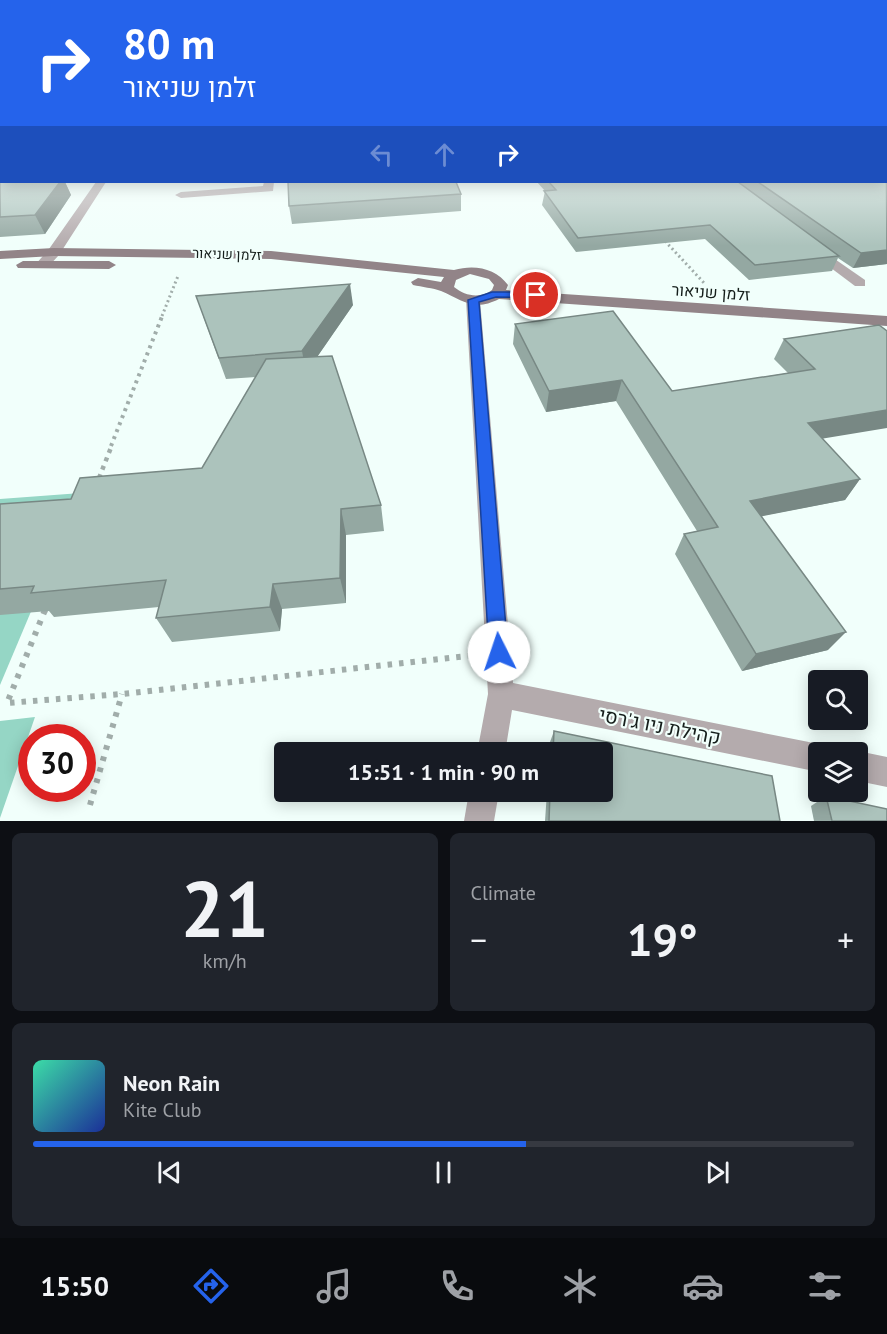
<!DOCTYPE html>
<html lang="en">
<head>
<meta charset="utf-8">
<style>
  body { margin:0; font-family:"PT Sans",Heebo,sans-serif; background:#20242c; color:#f1f3f6; height:100vh; display:flex; flex-direction:column; font-size:22px; white-space:nowrap }
  * { box-sizing:border-box; margin:0 }
  p { font-size:20px; color:#9ea1a6 }
  .icon { flex:none; width:33px; height:33px; fill:none; stroke:currentColor; stroke-width:2; stroke-linecap:round; stroke-linejoin:round }
  .map { position:relative; height:821px; overflow:hidden }
  .side { display:flex; flex-direction:column; gap:12px; padding:12px; background:#0d0f14; flex:1 }
  .side>* { flex:none }
  .guide { position:absolute; left:0px; top:0px; width:888px; height:183px; box-shadow:0 3px 15px #0003; background:#2563eb; color:#fff; overflow:hidden }
  .fabs { position:absolute; left:808px; top:670px; display:grid; gap:12px }
  .fabs a { display:grid; place-items:center; width:60px; height:60px; border-radius:6px; background:#171b24; box-shadow:0 3px 15px #0003; font-size:30px }
  .speed { position:absolute; left:18px; top:724px; display:flex; gap:12px; font-size:30px; font-weight:700; text-align:center }
  .speed>* { display:grid; place-content:center; width:78px; height:78px; border-radius:50%; background:#171b24; box-shadow:0 3px 15px #0003; line-height:1 }
  .speed .limit { border:9px solid #d22; background:#fff; color:#111 }
  .pin { position:absolute; display:grid; place-items:center; width:51px; height:51px; color:#fff; margin:-26px; border:3px solid #fff; border-radius:50%; box-shadow:0 2px 6px #0007 }
  .me { position:absolute; width:66px; margin:-33px; rotate:356deg; stroke-linejoin:round; filter:drop-shadow(0 0 4px #0008) }
  .turn { display:flex; align-items:center; gap:21px; height:126px; padding:0 24px; font-size:27px }
  .turn .icon { width:78px; height:78px; stroke-width:2.5 }
  .turn b { display:block; font-size:42px; line-height:51px }
  .lanes { display:flex; align-items:center; height:57px; padding:0 24px; background:#0003; justify-content:center; gap:30px; direction:ltr }
  .lanes .off { opacity:.35 }
  .big { font-size:45px; font-weight:600; line-height:1.1 }
  .side .card { flex:1; display:flex; flex-direction:column; justify-content:center; gap:9px; min-width:0; padding:0 21px; border-radius:9px; background:#20242c }
  .side .dial { align-items:center; gap:0 }
  .dial b { font-size:78px; line-height:1 }
  .song { display:flex; align-items:center; gap:18px }
  .cover { width:72px; height:72px; border-radius:9px; background:linear-gradient(135deg,hsl(160 70% 55%),hsl(230 70% 35%)) }
  .played { height:6px; border-radius:3px; background:linear-gradient(90deg,#2563eb 60%,#363941 60%) }
  .keys { display:flex; justify-content:space-around; direction:ltr }
  .heat { display:flex; justify-content:space-between; align-items:center; font-size:33px; direction:ltr }
  .side .tiles { flex:1; display:grid; gap:12px; grid-template-columns:1fr 1fr }
  .card:last-child { grid-column:span 2 }
  .trip { position:absolute; left:274px; top:742px; width:339px; height:60px; border-radius:6px; background:#171b24; box-shadow:0 3px 15px #0003; font-weight:600; line-height:60px; text-align:center }
  .tab-bar { display:flex; height:96px; justify-content:space-around; align-items:center; background:#090b0e; color:#9ea1a6 }
  .tab-bar .icon { width:42px; height:42px }
  .tab-bar .selected { color:#2563eb }
  .tab-bar b { font-size:27px; color:#f1f3f6 }
  .map>svg:first-child { display:block }
  .green { fill:#95d6c5 }
  .lines { fill:none; stroke-linecap:round; stroke-linejoin:round }
  .path-far4 { stroke:#a1adaa; stroke-width:2; stroke-dasharray:1.5 3; stroke-linecap:butt }
  .path-far3 { stroke:#a1adaa; stroke-width:3; stroke-dasharray:2 3; stroke-linecap:butt }
  .path-far2 { stroke:#a1adaa; stroke-width:4; stroke-dasharray:3 4.5; stroke-linecap:butt }
  .path-far1 { stroke:#a1adaa; stroke-width:4.5; stroke-dasharray:4 5; stroke-linecap:butt }
  .path { stroke:#a1adaa; stroke-width:6; stroke-dasharray:4.5 7; stroke-linecap:butt }
  .lane { fill:#b4abad; fill-rule:evenodd }
  .street { fill:#b4abad; fill-rule:evenodd }
  .secondary { fill:#928488; fill-rule:evenodd }
  .wall { fill:#94a8a2 }
  .shaded-wall { fill:#788884 }
  .building { fill:#acc3bc; stroke:#788884; stroke-width:1.5 }
  .route { fill:#2563eb; stroke:#184099; stroke-width:1.5 }
  .labels { text-anchor:middle; dominant-baseline:central; stroke-width:4.5; stroke-linejoin:round; paint-order:stroke }
  .far-street-label { font-size:14px; fill:#151e1b; stroke:#f1fffb }
  .street-label { font-size:16px; fill:#151e1b; stroke:#f1fffb }
  .near-street-label { font-size:20px; fill:#151e1b; stroke:#f1fffb }
</style>
</head>
<body>
<div class="map">
<svg width="887" height="821" viewBox="0 0 887 821">
  <rect width="100%" height="100%" fill="#f1fffb"/>
  <g class="green">
    <polygon points="81,493 0,685 0,499"/>
    <polygon points="35,717 0,818 0,721"/>
  </g>
  <g class="lines">
    <polyline class="path-far4" points="0,150 2,148"/>
    <g class="path-far3">
      <polyline points="665,241 705,284"/>
      <polyline points="162,316 178,276"/>
    </g>
    <polyline class="path-far2" points="111,446 163,314"/>
    <g class="path-far1">
      <polyline points="99,478 112,445"/>
      <polyline points="45,612 46,609"/>
    </g>
    <g class="path">
      <polyline points="45,610 7,703 122,694 468,656"/>
      <polyline points="90,805 122,694"/>
    </g>
    <polygon class="lane" points="264,182 274,182 273,191 181,198 175,195 181,192 263,186"/>
    <g class="street">
      <polygon points="96,182 106,182 59,255 47,268 37,268 35,265 49,249"/>
      <polygon points="816,246 865,280 865,286 855,286 811,253 809,250"/>
      <polygon points="473,296 480,300 513,683 819,744 829,748 831,753 819,753 819,772 512,710 505,753 477,753 488,694 466,300"/>
      <polygon points="858,751 887,757 887,787 858,781 858,753 854,753"/>
      <polygon points="469,792 499,792 494,821 464,821"/>
    </g>
    <g class="secondary">
      <path d="M54,248L271,251L454,270C474,264 496,268 508,285L506,290L887,316V326L499,299C474,312 462,300 441,291C433,288 422,287 413,285L411,282L418,278L441,282L444,277L271,259L54,256L0,259V251ZM470,274L489,279L494,285L492,290C480,299 465,296 454,287L456,280Z"/>
      <polygon points="23,261 109,261 116,265 109,269 18,268 16,265"/>
    </g>
  </g>
  <g class="wall">
    <polygon points="887,131 887,264 853,268 838,258 832,271 749,280 705,239 576,252 542,205 545,191 537,182 886,182"/>
    <polygon points="0,179 2,182 65,182 71,195 45,234 0,237"/>
    <polygon points="461,194 461,211 292,224 289,206"/>
    <polygon points="353,305 317,357 381,505 384,531 346,535 346,603 282,609 280,631 172,642 156,618 159,607 54,617 49,611 0,615 0,504 71,499 202,468 256,377 226,379 203,316"/>
    <polygon points="515,324 672,391 788,373 774,359 784,339 879,325 823,439 860,479 845,500 761,516 828,650 742,671 675,554 684,534 697,531 616,401 546,412 513,344"/>
    <polygon points="554,731 780,821 545,821 547,792 603,792 603,753 549,753 550,742"/>
    <polygon points="826,796 887,821 814,821 811,806"/>
  </g>
  <g class="shaded-wall">
    <polygon points="60,182 65,182 71,195 45,234 35,215"/>
    <polygon points="887,250 887,264 853,268 861,253"/>
    <polygon points="350,284 353,305 306,373 302,351"/>
    <polygon points="622,380 616,401 546,412 549,391"/>
    <polygon points="887,410 887,428 796,443 808,423"/>
    <polygon points="860,479 845,500 738,521 750,501"/>
    <polygon points="341,509 346,535 346,603 340,578"/>
    <polygon points="273,584 282,609 280,631 270,607"/>
    <polygon points="846,632 828,650 742,671 756,654"/>
  </g>
  <g class="building">
    <polygon points="886,131 887,250 861,253 758,182 886,182"/>
    <polygon points="2,177 2,182 60,182 35,215 0,217 0,179"/>
    <polygon points="288,182 456,182 461,194 289,206"/>
    <polygon points="549,182 738,182 839,256 755,265 710,225 578,238 544,191 556,190"/>
    <polygon points="350,284 302,351 219,358 196,296"/>
    <polygon points="613,311 672,391 815,369 784,339 879,325 887,331 887,410 808,423 860,479 750,501 846,632 756,654 684,534 718,527 622,380 549,391 515,324"/>
    <polygon points="332,356 381,505 341,509 340,578 273,584 270,607 156,618 166,580 31,593 34,586 0,589 0,504 71,499 80,478 202,468 266,359"/>
    <polygon points="554,731 772,776 780,821 549,821 550,792 603,792 603,753 553,753"/>
    <polygon points="826,796 887,809 887,821 832,821"/>
  </g>
  <linearGradient id="sky" x2="0" y2="1"><stop stop-color="#71bcd2"/><stop offset="0.53" stop-color="#f9fffd"/><stop offset="1" stop-color="#f9fffd" stop-opacity="0"/></linearGradient>
  <rect width="887" height="246" fill="url(#sky)"/>
  <polygon class="route" points="492,292 536,292 542,295 536,298 496,297 479,302 508,652 505,659 499,662 492,659 489,652 468,300"/>
  <g class="labels">
    <g class="far-street-label">
      <text transform="translate(227 254) rotate(2)">זלמן שניאור</text>
    </g>
    <g class="street-label">
      <text transform="translate(711 292) rotate(4)">זלמן שניאור</text>
    </g>
    <g class="near-street-label">
      <text transform="translate(660 726) rotate(11)">קהילת ניו ג'רסי</text>
    </g>
  </g>
</svg>
<div class="fabs">
<a><svg class="icon" aria-label="search" viewBox="0 0 24 24"><circle cx="10" cy="10" r="6"/><path d="M15 15l6 6"/></svg></a>
<a><svg class="icon" aria-label="layers" viewBox="0 0 24 24"><path d="M12 4l9 5-9 5-9-5zM3 14l9 5 9-5"/></svg></a>
</div>
<div class="speed"><div class="limit">30</div></div>
<div class="pin" style="left:536px;top:295px;background:#d93025"><svg class="icon" aria-label="arrive" viewBox="0 0 24 24"><path d="M6 21V4h12l-3 4 3 4H6"/></svg></div>
<svg class="me" style="left:499px;top:652px" viewBox="-20 -20 40 40"><circle r="19" fill="#fff"/><path d="M0-13L10 11 0 6-10 11z" fill="#2563eb"/></svg>
<div class="trip">15:51 · 1 min · 90 m</div>
<div class="guide">
<div class="turn"><svg class="icon" aria-label="right" viewBox="0 0 24 24"><path d="M7 20v-9h11M14 6l5 5-5 5"/></svg><div><b>80 m</b>זלמן שניאור</div></div>
<div class="lanes"><svg class="icon off" aria-label="left" viewBox="0 0 24 24"><path d="M17 20v-9H6M10 6l-5 5 5 5"/></svg><svg class="icon off" aria-label="ahead" viewBox="0 0 24 24"><path d="M12 20V5M6 11l6-6 6 6"/></svg><svg class="icon" aria-label="right" viewBox="0 0 24 24"><path d="M7 20v-9h11M14 6l5 5-5 5"/></svg></div>
</div>
</div>
<section class="side">
<div class="tiles">
<div class="card dial"><b>21</b><p>km/h</p></div>
<div class="card"><p>Climate</p>
<div class="heat"><a>−</a><b class="big">19°</b><a>+</a></div>
</div>
<div class="card">
<div class="song"><i class="cover"></i><div><b>Neon Rain</b><p>Kite Club</p></div></div>
<div class="played"></div>
<div class="keys"><svg class="icon" aria-label="previous" viewBox="0 0 24 24"><path d="M18 5L8 12l10 7zM5 5v14"/></svg><svg class="icon" aria-label="pause" viewBox="0 0 24 24"><path d="M8 5v14M16 5v14"/></svg><svg class="icon" aria-label="next" viewBox="0 0 24 24"><path d="M6 5l10 7-10 7zM19 5v14"/></svg></div>
</div>
</div>
</section>
<nav class="tab-bar">
<b>15:50</b>
<svg class="icon selected" aria-label="directions" viewBox="0 0 24 24"><path d="M12 3l9 9-9 9-9-9zM9 14v-3h6M13 9l2 2-2 2"/></svg>
<svg class="icon" aria-label="music" viewBox="0 0 24 24"><path d="M9 18V5l10-2v13"/><circle cx="6" cy="18" r="3"/><circle cx="16" cy="16" r="3"/></svg>
<svg class="icon" aria-label="phone" viewBox="0 0 24 24"><path d="M5 4h4l2 5-3 2q2 4 5 5l2-3 5 2v4C11 20 4 13 5 4z"/></svg>
<svg class="icon" aria-label="climate" viewBox="0 0 24 24"><path d="M12 3v18M4 7l16 10M4 17L20 7"/></svg>
<svg class="icon" aria-label="car" viewBox="0 0 24 24"><path d="M5 17H2v-5l4-1 3-4h7l3 4 3 1v5h-3M9 17h6M6 11h13"/><circle cx="7" cy="17" r="2"/><circle cx="17" cy="17" r="2"/></svg>
<svg class="icon" aria-label="filters" viewBox="0 0 24 24"><path d="M4 7h16M4 17h16"/><circle cx="9" cy="7" r="2"/><circle cx="15" cy="17" r="2"/></svg>
</nav>
</body>
</html>
